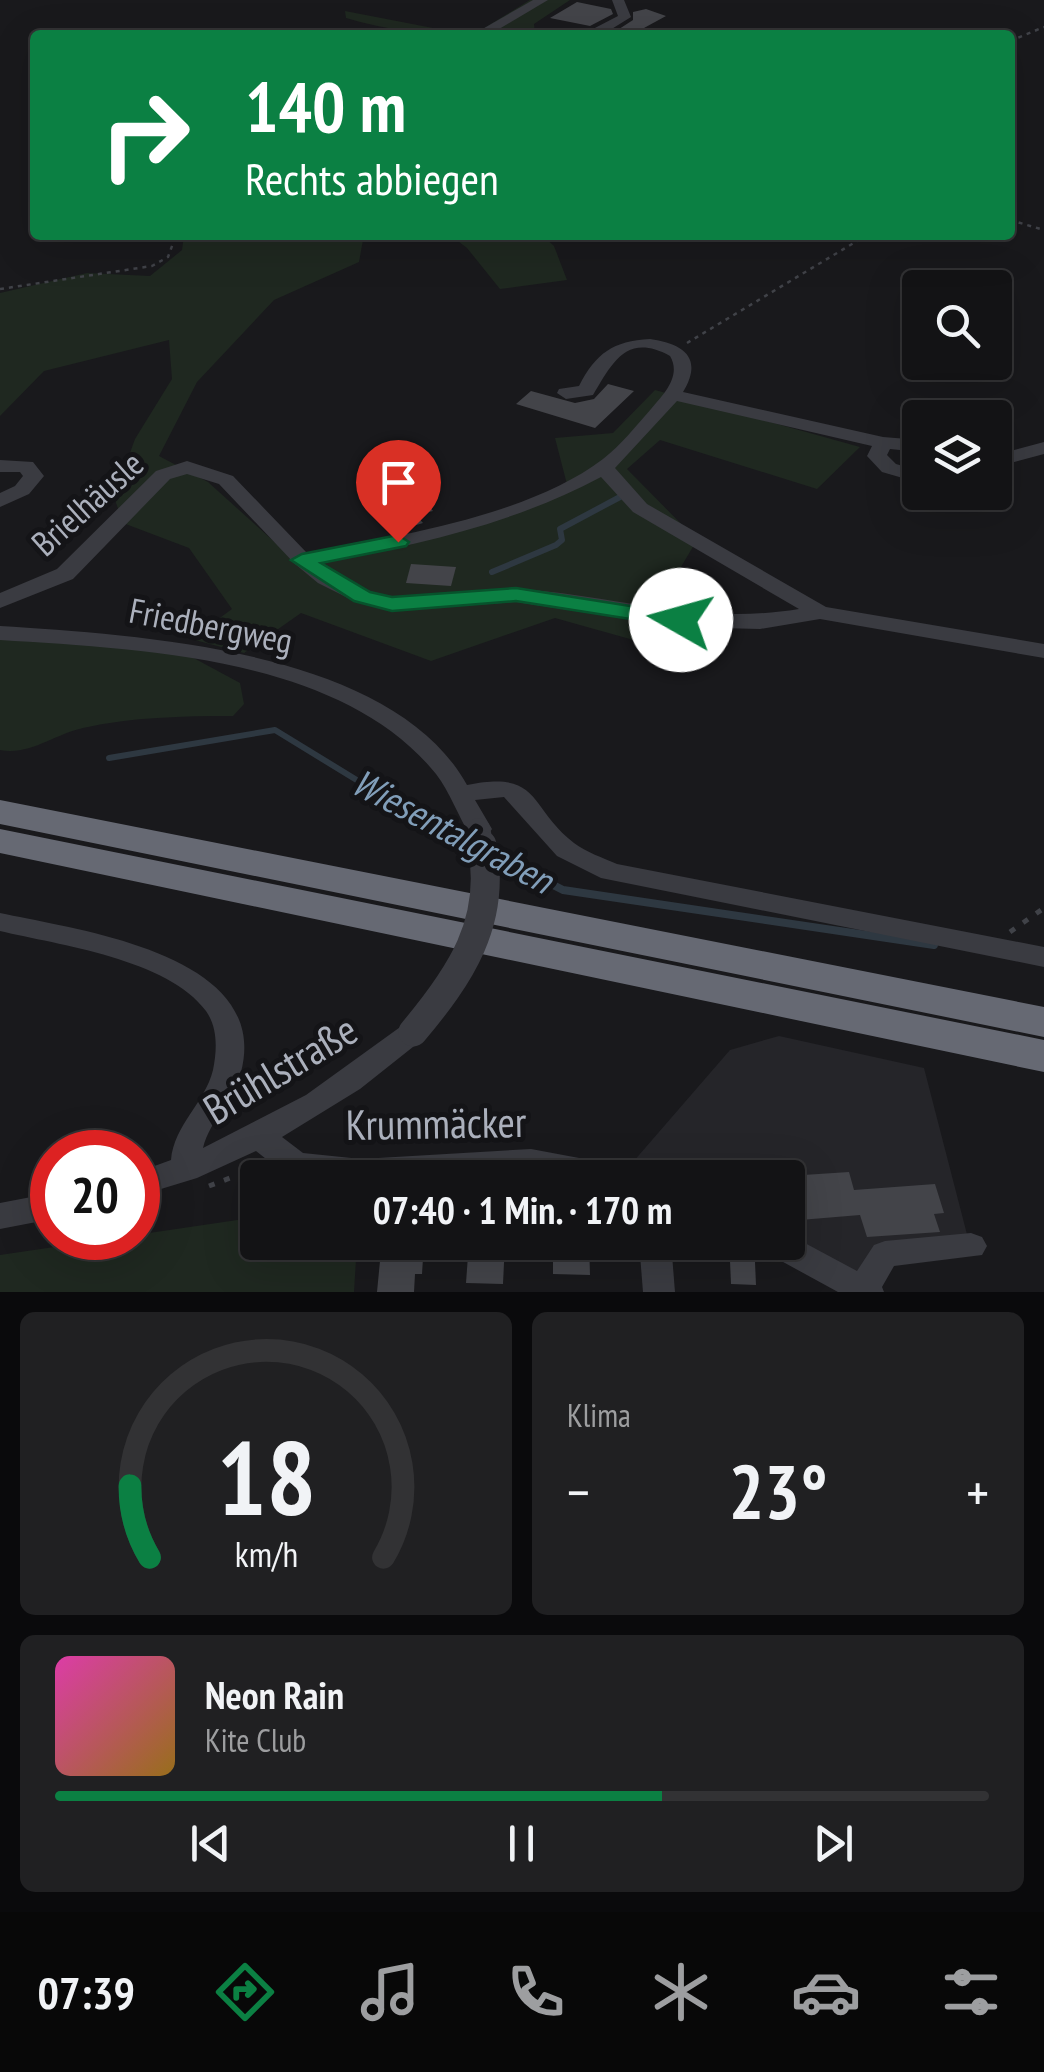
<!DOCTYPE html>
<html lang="de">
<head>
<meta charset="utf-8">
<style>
  body { margin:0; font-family:"PT Sans Narrow",sans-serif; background:#202022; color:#f1f3f6; height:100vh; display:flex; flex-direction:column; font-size:38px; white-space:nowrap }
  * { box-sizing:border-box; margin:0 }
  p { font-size:32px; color:#9d9ea0 }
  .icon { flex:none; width:55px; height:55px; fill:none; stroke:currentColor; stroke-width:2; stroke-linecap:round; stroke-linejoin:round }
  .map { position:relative; height:1292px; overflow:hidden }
  .side { display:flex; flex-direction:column; gap:20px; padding:20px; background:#0a0a0c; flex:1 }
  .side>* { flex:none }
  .hud { position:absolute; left:30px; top:30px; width:985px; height:210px; border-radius:10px; box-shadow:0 10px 40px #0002,0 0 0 2px #323234; background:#0b8043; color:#fff; overflow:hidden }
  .controls { position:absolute; left:902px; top:270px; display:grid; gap:20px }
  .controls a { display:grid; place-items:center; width:110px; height:110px; border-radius:10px; background:#131315; box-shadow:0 10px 40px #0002,0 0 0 2px #323234; font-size:50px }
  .speed { position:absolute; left:30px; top:1130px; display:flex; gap:20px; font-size:50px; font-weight:700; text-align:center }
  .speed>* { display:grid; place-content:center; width:130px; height:130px; border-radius:50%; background:#131315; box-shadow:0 10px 40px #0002,0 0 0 2px #323234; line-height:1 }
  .speed .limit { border:15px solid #d22; background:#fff; color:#111 }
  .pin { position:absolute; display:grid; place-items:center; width:85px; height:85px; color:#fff; margin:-102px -42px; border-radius:50% 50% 50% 0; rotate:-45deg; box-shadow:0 0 10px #0007 }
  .pin .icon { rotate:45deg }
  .me { position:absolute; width:110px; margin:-55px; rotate:277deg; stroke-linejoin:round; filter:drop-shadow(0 0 8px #0008) }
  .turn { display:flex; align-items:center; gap:35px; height:210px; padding:0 50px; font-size:45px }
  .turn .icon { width:130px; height:130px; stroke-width:2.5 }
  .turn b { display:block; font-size:70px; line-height:85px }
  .big { font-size:75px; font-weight:700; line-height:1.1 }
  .side .card { flex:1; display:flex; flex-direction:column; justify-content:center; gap:15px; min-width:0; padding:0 35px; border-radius:15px; background:#202022 }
  .side .dial { align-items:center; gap:0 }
  .dial svg { height:260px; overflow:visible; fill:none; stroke:#323234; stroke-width:7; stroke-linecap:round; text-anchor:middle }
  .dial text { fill:#f1f3f6; stroke:none }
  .song { display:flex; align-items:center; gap:30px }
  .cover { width:120px; height:120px; border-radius:15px; background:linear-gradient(135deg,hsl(320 70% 55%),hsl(40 70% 35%)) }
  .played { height:10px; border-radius:5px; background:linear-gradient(90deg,#0b8043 65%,#323234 65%) }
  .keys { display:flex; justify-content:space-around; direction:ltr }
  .heat { display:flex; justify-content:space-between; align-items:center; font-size:55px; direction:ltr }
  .side .tiles { flex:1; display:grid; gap:20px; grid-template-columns:1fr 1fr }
  .card:last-child { grid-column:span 2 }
  .trip { position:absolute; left:240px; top:1160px; width:565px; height:100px; border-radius:10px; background:#131315; box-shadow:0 10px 40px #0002,0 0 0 2px #323234; font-weight:700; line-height:100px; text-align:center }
  .menu { display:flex; height:160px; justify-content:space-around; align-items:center; background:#080808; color:#9d9ea0 }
  .menu .icon { width:70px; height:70px }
  .menu .selected { color:#0b8043 }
  .menu b { font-size:45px; color:#f1f3f6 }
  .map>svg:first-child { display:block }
  .built { fill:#252529 }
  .green { fill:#1f2820 }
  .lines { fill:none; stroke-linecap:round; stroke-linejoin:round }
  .stream-far1 { stroke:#2e3841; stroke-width:6 }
  .stream { stroke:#2e3841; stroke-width:8 }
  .building { fill:#434449 }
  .path-far1 { stroke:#404248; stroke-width:2.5; stroke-dasharray:4 5; stroke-linecap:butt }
  .path { stroke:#404248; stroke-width:5; stroke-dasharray:6 10; stroke-linecap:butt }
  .minor { fill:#3a3b41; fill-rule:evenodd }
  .highway { fill:#666973; fill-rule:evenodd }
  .minor-bridge-far1 { stroke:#3a3b41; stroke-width:22 }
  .minor-bridge { stroke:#3a3b41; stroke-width:29 }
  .route { fill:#0b8043; stroke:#07532c; stroke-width:2.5 }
  .labels { text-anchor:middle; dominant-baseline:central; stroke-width:10; stroke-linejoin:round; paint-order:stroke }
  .street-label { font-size:35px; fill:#abb0bc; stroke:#141417 }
  .water-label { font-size:38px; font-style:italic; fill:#819eb9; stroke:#141417 }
  .near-street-label { font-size:42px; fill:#abb0bc; stroke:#141417 }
</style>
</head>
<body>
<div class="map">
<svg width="1044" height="1292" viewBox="0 0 1044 1292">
  <rect width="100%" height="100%" fill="#19191c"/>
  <polygon class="built" points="779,1036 924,1068 970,1246 885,1254 863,1289 788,1242 788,1178 620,1177 730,1050"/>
  <g class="green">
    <polygon points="530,0 570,0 534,24 535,35 473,35"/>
    <path d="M345,11L469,35C426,35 387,30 346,18Z"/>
    <polygon points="184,235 370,235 363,240 359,262 274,300 197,382 159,456 208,482 300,565 569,492 555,438 613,433 655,390 860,447 817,489 660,440 627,469 697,540 637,641 555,618 431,661 301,613 244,653 191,639 232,609 189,548 123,523 114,497 135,439 172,379 169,340 44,371 0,416 0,293 87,273 150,276 182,250"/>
    <polygon points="450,235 542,235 554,246 567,280 500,289 467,248"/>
    <path d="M0,633L177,649L240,683L244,704L233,716C183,716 132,717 83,728C55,734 29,756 0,750Z"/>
    <polygon points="257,1217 258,1242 357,1243 354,1292 0,1292 0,1255"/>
  </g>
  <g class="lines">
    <g class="stream-far1">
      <polyline points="492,572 556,545 562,540 560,529 620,497"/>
      <polyline points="109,758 275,730 404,809 474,845"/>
    </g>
    <polyline class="stream" points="494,855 563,890 934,945"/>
  </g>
  <g class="building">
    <polygon points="577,2 611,9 613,14 590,26 550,18"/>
    <polygon points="646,9 666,16 633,34 616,31 633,20 633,12"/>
    <polygon points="608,384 634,391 595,428 516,404 531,391 575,403 594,399"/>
    <polygon points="418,492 433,511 416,515 423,523 403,529 383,504"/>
    <polygon points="411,564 456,567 451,586 406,583"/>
    <polygon points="849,1172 854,1190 935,1184 944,1213 934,1214 940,1232 867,1237 860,1215 788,1221 788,1176"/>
    <polygon points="389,1242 424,1242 422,1274 415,1274 414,1292 377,1292 380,1261 388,1262"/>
    <polygon points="469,1242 505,1242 503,1284 466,1283"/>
    <polygon points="553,1242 589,1242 590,1275 553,1274"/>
    <polygon points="730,1261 755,1262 756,1285 731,1284"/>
  </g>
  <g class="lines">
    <g class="path-far1">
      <polyline points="1010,41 1044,27"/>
      <polyline points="1010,220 1044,230"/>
      <polyline points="0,289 152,266 168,257 176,235"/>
      <polyline points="687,343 867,235"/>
    </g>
    <g class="path">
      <polyline points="1010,932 1044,908"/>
      <polyline points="209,1186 238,1175 266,1178"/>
    </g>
    <g class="minor">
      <polygon points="533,0 548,0 489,35 472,35"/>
      <polygon points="612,0 624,0 631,17 602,35 591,35 591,30 618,16"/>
      <path d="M650,339C683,344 704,357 683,392L883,437L920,440V452L890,449L887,455L896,464L920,471V483L882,472L867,456L872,446L677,401L615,468L647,504L826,607L1044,644V658L820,619L760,629L681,627L516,602L392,611L354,601L318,583L295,564L219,484L187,474L170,479L73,579L0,608V593L57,569L156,471L187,461L233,476L307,553C398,536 528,516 603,459C621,445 636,426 651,409C663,395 682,376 670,356C626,332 612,364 593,395L566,399L557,393L559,389L579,386C596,353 613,341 650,339ZM601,477L633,512L799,609C697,626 616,595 518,589C476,586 429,604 388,596C363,591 339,578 320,563C417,545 513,524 601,477Z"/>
      <polygon points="1044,442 1044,454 995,467 995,455"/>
      <polygon points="0,460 33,462 44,476 29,494 0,507 0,493 15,486 23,476 20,472 0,472"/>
      <path d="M0,626C138,635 392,649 467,785C542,770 527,806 574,843C586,852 603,858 617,864L1044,947V967L601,878L557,856L504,797L475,800L492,829L488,835H470C458,816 450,792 436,774C341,656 139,649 0,640Z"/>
      <path d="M0,913C78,930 272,954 241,1072C234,1100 210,1120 203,1148L306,1095L403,1025L413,1021L423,1025L427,1032L423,1039L360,1089L282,1137L303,1153L361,1159L531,1149L622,1166L633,1169L637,1178H554L531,1173L457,1178H300L285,1174L256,1151L197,1178L138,1196V1172L171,1160C174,1125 205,1103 213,1070C217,1050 218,1028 206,1011C168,959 59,945 0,931Z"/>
      <polygon points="52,1193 52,1219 0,1229 0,1203"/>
      <polygon points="971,1233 982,1237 987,1246 982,1255 894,1266 882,1287 884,1292 838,1292 763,1251 758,1242 788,1242 788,1234 857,1271 874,1245 885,1241"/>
      <polygon points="639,1242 671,1242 675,1292 643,1292"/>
    </g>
    <g class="highway">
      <polygon points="0,800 1044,1007 1044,1037 0,824"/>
      <polygon points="0,829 1044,1040 1044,1072 0,853"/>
    </g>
    <polyline class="minor-bridge-far1" points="479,829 483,847"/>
    <path class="minor-bridge" d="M413,1032C460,976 497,922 482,845"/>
  </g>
  <polygon class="route" points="398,535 409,542 406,546 321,563 370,592 392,597 516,588 681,614 692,620 681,627 516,601 392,611 354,601 291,560 302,554"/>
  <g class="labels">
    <g class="street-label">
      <text transform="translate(87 503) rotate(-42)">Brielhäusle</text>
      <text transform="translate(211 625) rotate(11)">Friedbergweg</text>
    </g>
    <g class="water-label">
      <text transform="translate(453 830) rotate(28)">Wiesentalgraben</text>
    </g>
    <g class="near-street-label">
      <text transform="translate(280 1069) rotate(-31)">Brühlstraße</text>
      <text transform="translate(436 1123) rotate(-1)">Krummäcker</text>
    </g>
  </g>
</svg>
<div class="controls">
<a><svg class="icon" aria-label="search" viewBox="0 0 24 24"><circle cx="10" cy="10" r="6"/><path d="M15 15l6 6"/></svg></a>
<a><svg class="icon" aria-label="layers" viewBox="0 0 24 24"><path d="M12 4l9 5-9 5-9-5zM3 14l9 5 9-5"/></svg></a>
</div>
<div class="speed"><div class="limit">20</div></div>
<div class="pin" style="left:398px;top:542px;background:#d93025"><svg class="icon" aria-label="arrive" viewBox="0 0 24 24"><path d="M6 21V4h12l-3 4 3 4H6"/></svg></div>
<svg class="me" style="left:681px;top:620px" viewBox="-20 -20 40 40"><circle r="19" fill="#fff"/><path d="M0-13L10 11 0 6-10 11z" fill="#0b8043"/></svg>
<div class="trip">07:40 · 1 Min. · 170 m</div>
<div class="hud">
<div class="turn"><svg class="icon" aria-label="right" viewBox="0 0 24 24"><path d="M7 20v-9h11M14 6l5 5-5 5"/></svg><div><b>140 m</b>Rechts abbiegen</div></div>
</div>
</div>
<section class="side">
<div class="tiles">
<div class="card dial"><svg viewBox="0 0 100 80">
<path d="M14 69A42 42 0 1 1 86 69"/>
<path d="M14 69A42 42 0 0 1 8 47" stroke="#0b8043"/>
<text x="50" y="56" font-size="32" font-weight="700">18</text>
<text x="50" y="72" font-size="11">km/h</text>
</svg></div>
<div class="card"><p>Klima</p>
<div class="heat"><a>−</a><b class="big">23°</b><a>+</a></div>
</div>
<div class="card">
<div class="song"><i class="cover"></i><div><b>Neon Rain</b><p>Kite Club</p></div></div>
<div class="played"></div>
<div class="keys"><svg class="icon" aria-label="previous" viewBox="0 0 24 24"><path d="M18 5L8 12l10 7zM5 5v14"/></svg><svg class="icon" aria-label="pause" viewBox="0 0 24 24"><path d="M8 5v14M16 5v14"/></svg><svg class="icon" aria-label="next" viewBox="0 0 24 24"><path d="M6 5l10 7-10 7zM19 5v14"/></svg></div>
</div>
</div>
</section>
<nav class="menu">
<b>07:39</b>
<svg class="icon selected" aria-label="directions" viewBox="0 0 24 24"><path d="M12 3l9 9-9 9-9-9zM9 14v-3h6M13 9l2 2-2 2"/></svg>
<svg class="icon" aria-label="music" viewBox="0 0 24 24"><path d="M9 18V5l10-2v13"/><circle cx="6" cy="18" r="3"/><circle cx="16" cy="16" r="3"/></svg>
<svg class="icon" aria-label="phone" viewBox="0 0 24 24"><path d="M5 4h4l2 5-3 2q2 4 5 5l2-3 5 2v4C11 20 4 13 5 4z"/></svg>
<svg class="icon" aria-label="climate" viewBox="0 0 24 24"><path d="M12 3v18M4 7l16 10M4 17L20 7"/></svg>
<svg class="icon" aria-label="car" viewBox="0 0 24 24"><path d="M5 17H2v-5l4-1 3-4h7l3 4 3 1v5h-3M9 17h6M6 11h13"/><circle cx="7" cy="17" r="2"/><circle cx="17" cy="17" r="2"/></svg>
<svg class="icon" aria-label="filters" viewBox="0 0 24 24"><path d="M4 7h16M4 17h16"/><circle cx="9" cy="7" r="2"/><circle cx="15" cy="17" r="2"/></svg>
</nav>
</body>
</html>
